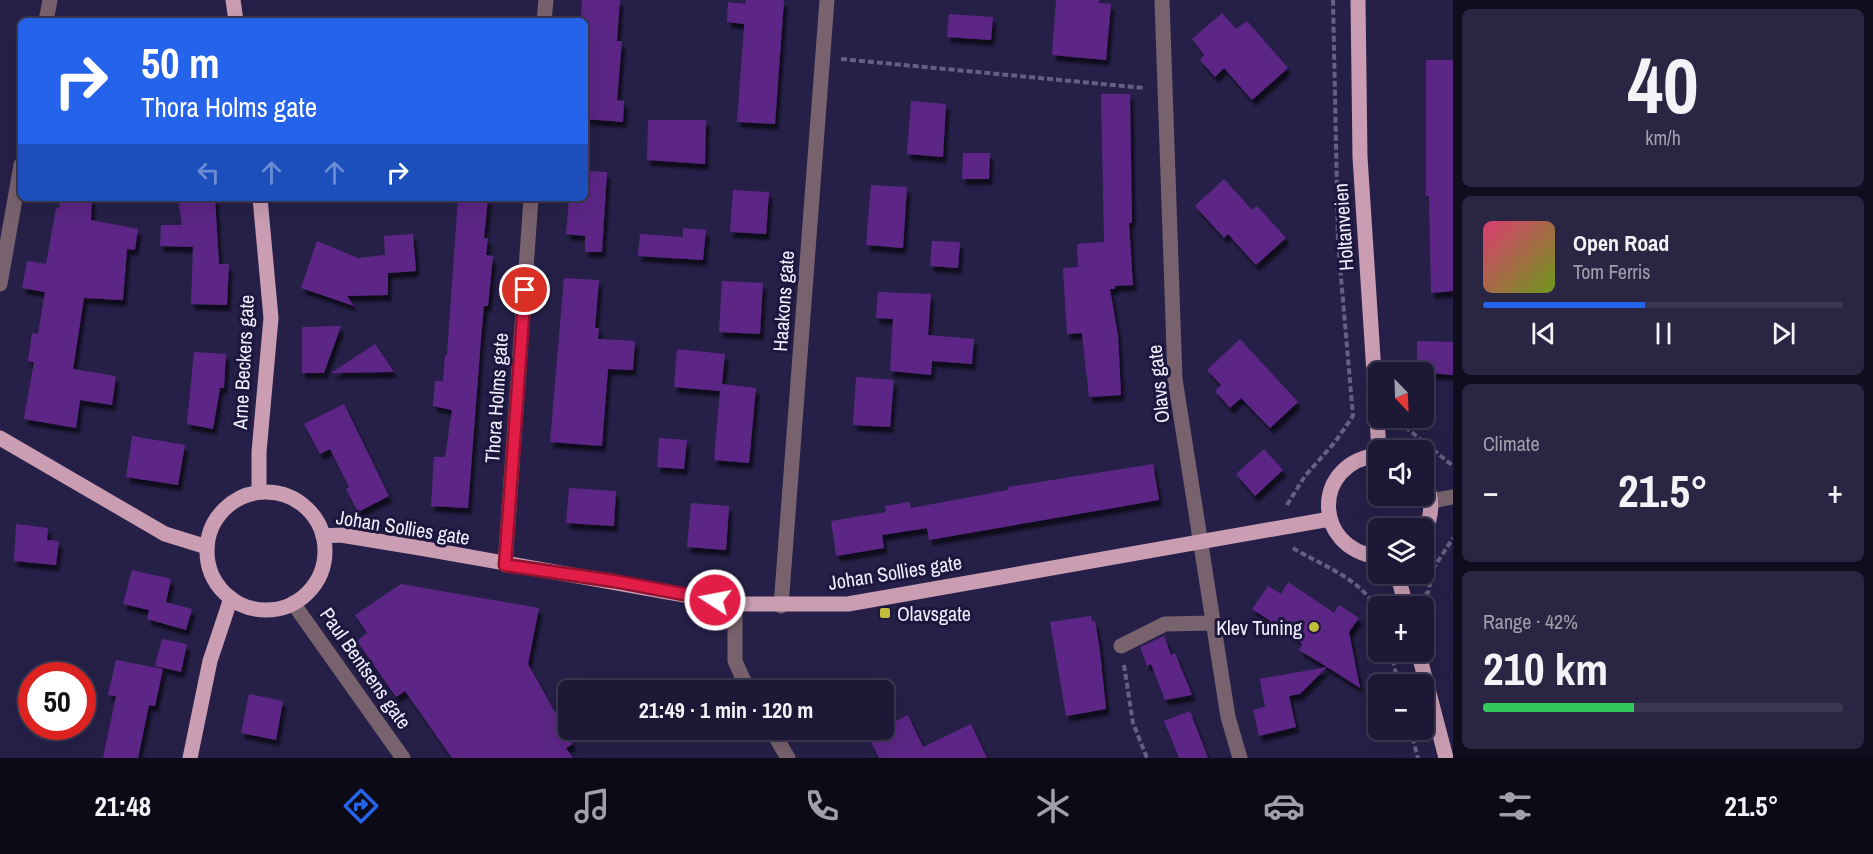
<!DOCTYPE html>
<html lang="en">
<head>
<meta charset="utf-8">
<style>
  body { margin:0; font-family:"Archivo Narrow",sans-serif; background:#292542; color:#f1f3f6; height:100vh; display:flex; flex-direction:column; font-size:22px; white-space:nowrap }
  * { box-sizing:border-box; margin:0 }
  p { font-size:20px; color:#a0a0ad }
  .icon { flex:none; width:33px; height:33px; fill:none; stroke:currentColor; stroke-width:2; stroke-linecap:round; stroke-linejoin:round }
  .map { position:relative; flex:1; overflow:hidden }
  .side { display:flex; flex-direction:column; gap:9px; padding:9px; background:#0f0d1e; width:420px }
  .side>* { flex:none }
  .top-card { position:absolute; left:18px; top:18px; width:570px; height:183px; border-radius:9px; box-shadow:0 6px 24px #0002,0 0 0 2px #3a3751; background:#2563eb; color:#fff; overflow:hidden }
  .needle { width:39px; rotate:157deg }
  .fabs { position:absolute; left:1368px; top:362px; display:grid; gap:12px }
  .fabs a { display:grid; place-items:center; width:66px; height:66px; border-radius:9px; background:#1c1836; box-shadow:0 6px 24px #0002,0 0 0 2px #3a3751; font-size:30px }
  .speed { position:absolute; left:18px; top:662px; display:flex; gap:12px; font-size:30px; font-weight:700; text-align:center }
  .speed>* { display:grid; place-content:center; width:78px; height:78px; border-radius:50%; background:#1c1836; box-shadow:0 6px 24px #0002,0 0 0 2px #3a3751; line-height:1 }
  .speed .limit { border:9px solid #d22; background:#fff; color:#111 }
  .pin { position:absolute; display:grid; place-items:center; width:51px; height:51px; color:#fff; margin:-26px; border:3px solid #fff; border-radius:50%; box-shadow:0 2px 6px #0007 }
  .me { position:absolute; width:66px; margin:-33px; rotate:281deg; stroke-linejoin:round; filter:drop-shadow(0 0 4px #0008) }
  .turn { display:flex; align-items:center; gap:21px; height:126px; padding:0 24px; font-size:27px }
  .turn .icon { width:78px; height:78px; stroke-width:2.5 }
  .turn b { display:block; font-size:42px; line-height:51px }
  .lanes { display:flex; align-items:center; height:57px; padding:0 24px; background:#0003; justify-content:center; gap:30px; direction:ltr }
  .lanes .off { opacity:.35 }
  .big { font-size:45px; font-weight:700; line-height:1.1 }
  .side .widget { flex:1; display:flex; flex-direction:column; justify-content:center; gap:9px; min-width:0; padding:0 21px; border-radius:9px; background:#292542 }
  .side .dial { align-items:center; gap:0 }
  .dial b { font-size:78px; line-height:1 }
  .song { display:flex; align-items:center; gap:18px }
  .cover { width:72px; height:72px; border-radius:9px; background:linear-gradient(135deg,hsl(340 70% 55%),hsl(80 70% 35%)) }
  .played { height:6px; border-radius:3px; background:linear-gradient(90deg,#2563eb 45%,#3a3751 45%) }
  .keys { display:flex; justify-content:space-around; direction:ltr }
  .heat { display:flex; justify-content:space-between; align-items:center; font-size:33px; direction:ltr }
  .charge { height:9px; border-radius:4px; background:linear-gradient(90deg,#34c759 42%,#3a3751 0) }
  .trip { position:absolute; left:558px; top:680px; width:336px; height:60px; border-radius:9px; background:#1c1836; box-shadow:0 6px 24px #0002,0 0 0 2px #3a3751; font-weight:700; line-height:60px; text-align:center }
  .tab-bar { display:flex; height:96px; justify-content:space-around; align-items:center; background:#0b0a16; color:#a0a0ad }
  .tab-bar .icon { width:42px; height:42px }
  .tab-bar .current { color:#2563eb }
  .tab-bar b { font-size:27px; color:#f1f3f6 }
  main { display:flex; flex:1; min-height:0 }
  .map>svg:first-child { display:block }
  .building { fill:#5d2786; filter:url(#shadow) }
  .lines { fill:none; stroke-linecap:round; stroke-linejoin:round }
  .path { stroke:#646081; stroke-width:4; stroke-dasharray:6 3; stroke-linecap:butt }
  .minor { stroke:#78626d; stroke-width:15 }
  .major { stroke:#ca9db3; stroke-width:15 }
  .route-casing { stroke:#92132f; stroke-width:15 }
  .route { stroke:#e11d48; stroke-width:10 }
  .poi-dot { fill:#c2bd3f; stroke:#1d163d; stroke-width:2 }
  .labels { text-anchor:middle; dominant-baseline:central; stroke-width:6; stroke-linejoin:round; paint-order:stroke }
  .street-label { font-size:20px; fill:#efefff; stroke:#1d163d }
  .poi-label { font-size:20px; fill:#efefff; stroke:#1d163d; text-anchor:start }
</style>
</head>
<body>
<main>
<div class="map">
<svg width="1453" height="758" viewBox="0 0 1453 758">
  <defs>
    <filter id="shadow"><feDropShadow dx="3.5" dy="6" stdDeviation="1.5" flood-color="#0009"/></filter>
  </defs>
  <rect width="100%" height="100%" fill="#262048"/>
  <g class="building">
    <polygon points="582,0 620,0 617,41 622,41 617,100 624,101 623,122 585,119 585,21 581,21"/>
    <polygon points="746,0 784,0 775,124 737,122 744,27 744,24 727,22 728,2 745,4"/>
    <polygon points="1056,0 1099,0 1099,3 1111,4 1106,60 1052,55"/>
    <polygon points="1222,13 1236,29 1247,21 1288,68 1252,100 1224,68 1215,77 1200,60 1204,55 1192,39"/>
    <polygon points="949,14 993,17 991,40 947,37"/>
    <polygon points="1426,60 1453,60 1453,291 1431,293 1429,196 1426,196"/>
    <polygon points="1101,94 1130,94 1132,223 1129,223 1133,285 1115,286 1115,289 1110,289 1118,335 1121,395 1089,397 1082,333 1067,334 1063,268 1078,267 1077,244 1104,242"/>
    <polygon points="911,101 946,104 943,157 907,154"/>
    <polygon points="648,120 706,120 705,164 647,160"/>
    <polygon points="963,153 990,153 989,179 962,179"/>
    <polygon points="585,171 607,172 602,252 585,252 585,236 566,234 569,198 585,198"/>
    <polygon points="1224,179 1252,210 1257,206 1286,238 1256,265 1228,234 1224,238 1195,206"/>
    <polygon points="871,185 907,187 903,248 866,245"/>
    <polygon points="733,190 769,192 766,234 730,232"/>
    <polygon points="61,198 92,198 91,220 138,229 135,250 127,249 123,300 84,298 73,369 116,376 112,405 80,400 76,428 24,419 34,362 28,361 32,333 38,334 45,292 22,288 27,261 46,264 56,208 59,209"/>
    <polygon points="178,198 215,198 219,264 229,264 227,305 191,304 193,247 160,246 161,225 182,225"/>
    <polygon points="458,198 488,198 484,238 488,238 486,255 493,256 488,306 484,306 481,338 468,508 431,506 434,457 445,457 452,410 433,406 435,381 443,381 445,355 447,355"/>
    <polygon points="683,228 706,230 703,260 638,256 640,234 683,237"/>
    <polygon points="413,234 416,271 388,273 388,295 347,296 354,306 301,288 317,241 358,258 385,255 384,236"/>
    <polygon points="932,241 960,242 958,268 930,266"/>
    <polygon points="564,278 599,280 595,328 599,328 598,339 635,341 633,370 608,369 602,446 550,442"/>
    <polygon points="722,281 763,283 760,334 719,332"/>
    <polygon points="878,292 931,294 928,335 974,339 972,364 932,361 931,375 890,371 893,319 876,318"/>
    <polygon points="341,326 324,373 302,373 302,327"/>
    <polygon points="1240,339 1298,402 1270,428 1241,398 1230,408 1215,391 1221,385 1207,370"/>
    <polygon points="1417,341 1453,342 1453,375 1417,372"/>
    <polygon points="375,344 394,372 331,373"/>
    <polygon points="677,349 725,354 722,384 756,388 749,463 714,460 720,391 674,387"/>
    <polygon points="194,352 226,354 224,388 220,388 213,429 187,424"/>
    <polygon points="856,377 894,380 890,427 853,425"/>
    <polygon points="344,404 389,496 358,512 346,489 349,487 330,449 320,454 304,424"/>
    <polygon points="132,436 185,445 178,485 126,477"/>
    <polygon points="659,438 687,440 684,469 657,467"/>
    <polygon points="1264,449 1283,470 1255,496 1236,474"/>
    <polygon points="1153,464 1159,500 929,540 927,528 882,535 884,548 836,556 831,521 886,512 885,506 910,502 911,508 1008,490 1008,487"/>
    <polygon points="569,488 616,491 614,526 566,523"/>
    <polygon points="691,503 729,506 726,550 687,547"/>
    <polygon points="16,524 48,528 47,540 59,541 56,565 14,561"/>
    <polygon points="132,570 171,579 166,602 192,609 186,630 147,619 149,610 123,604"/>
    <polygon points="1288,582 1334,613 1339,605 1359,618 1349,632 1360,688 1327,667 1300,694 1289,696 1296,727 1259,736 1253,710 1265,707 1260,679 1327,667 1299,650 1302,644 1295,637 1252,609 1268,586 1281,594"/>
    <polygon points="401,584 539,608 528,664 573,744 566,748 573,758 452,758 405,691 396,697 357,641 367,633 355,615"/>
    <polygon points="1091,616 1092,622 1095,621 1100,651 1106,709 1066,716 1050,622"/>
    <polygon points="1164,636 1171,655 1175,653 1192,695 1165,700 1151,664 1147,666 1140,647"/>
    <polygon points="162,639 187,644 181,672 155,666"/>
    <polygon points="116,660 163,669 155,706 149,705 138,758 103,758 116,696 108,695"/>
    <polygon points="249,694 283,701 276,740 241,733"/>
    <polygon points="1190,711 1208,758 1179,758 1164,721"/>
    <polygon points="908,715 923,747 971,724 987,758 879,758 870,740 884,734 884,727"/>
  </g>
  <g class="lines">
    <g class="path">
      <polyline points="841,59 1144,88"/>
      <polyline points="1398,421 1453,466"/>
      <polyline points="1287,505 1305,476 1335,442 1353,416 1338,243 1333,0"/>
      <path d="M1293,548C1322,566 1366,580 1378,614"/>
      <polyline points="1425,594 1428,593 1433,569 1453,538"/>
      <polyline points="1390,651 1399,684"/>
      <polyline points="1124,665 1133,723 1147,758"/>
      <polyline points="1410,729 1418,758"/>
    </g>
    <g class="minor">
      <polyline points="1162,0 1175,379 1228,717 1240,758"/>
      <polyline points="46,21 50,0"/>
      <polyline points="544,21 546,0"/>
      <polyline points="0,284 21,165"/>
      <polyline points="1431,501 1453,497"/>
      <polyline points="505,565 531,198"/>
      <polyline points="293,603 403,758"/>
      <polyline points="735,604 735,661 748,690"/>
      <polyline points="781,606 827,0"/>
      <polyline points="1121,646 1165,624 1213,623"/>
      <polyline points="771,729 788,758"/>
    </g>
    <g class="major">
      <polyline points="233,0 236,21"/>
      <polyline points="1358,0 1360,157 1379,450"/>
      <polyline points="0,438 165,534 207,547"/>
      <path d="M1378,455C1312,463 1312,548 1378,557"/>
      <path d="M1424,480C1433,496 1433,516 1424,532"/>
      <polyline points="259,492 259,452 271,318 260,198"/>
      <circle cx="266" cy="551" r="59"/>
      <polyline points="323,536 341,535 420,548 735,604 848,604 1330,519"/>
      <polyline points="1397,573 1406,606"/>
      <polyline points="1418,651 1446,758"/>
      <polyline points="190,758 210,661 231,598"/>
    </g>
  </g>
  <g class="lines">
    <defs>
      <polyline id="route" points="525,290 505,565 614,581 715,600"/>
    </defs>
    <use href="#route" class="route-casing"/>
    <use href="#route" class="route"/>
  </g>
  <g class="poi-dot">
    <rect x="879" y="607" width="12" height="12" rx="3"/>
    <circle cx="1314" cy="627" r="6"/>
  </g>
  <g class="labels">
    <g class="street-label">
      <text transform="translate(1343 227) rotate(-94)">Holtanveien</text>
      <text transform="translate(783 301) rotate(-86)">Haakons gate</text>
      <text transform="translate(243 362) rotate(-87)">Arne Beckers gate</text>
      <text transform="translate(1158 384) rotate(-96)">Olavs gate</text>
      <text transform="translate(496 398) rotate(-86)">Thora Holms gate</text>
      <text transform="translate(403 527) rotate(9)">Johan Sollies gate</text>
      <text transform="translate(895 572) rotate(-9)">Johan Sollies gate</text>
      <text transform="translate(366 668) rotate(55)">Paul Bentsens gate</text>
    </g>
    <g class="poi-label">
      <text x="897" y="613">Olavsgate</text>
      <text x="1302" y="627" text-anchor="end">Klev Tuning</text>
    </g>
  </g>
</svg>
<div class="fabs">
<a><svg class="needle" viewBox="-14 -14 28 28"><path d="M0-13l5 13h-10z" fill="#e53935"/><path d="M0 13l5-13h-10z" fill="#a0a0ad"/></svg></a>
<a><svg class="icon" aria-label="sound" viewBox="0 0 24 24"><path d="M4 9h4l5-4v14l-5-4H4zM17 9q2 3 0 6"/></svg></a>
<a><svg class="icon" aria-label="layers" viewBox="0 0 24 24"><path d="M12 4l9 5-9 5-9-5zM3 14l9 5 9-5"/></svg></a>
<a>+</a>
<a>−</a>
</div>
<div class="speed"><div class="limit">50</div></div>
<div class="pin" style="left:525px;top:290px;background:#d93025"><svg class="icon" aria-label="arrive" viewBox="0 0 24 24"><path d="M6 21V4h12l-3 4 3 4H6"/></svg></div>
<svg class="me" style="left:715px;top:600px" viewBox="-20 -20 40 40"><circle r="17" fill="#e11d48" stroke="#fff" stroke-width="3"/><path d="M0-11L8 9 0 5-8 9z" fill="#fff"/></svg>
<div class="trip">21:49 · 1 min · 120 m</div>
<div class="top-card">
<div class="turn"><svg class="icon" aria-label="right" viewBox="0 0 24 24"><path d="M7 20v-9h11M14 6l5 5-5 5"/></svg><div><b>50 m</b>Thora Holms gate</div></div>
<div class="lanes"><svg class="icon off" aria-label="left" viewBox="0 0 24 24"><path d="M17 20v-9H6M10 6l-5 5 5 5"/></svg><svg class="icon off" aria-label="ahead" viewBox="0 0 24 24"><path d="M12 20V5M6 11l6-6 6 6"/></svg><svg class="icon off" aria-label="ahead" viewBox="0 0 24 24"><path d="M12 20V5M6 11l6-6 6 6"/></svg><svg class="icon" aria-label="right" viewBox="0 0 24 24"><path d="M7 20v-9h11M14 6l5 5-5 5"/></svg></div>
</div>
</div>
<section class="side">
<div class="widget dial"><b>40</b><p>km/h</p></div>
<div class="widget">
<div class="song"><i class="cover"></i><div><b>Open Road</b><p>Tom Ferris</p></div></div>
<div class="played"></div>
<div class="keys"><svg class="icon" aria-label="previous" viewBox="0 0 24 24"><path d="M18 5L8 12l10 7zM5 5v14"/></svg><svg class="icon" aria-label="pause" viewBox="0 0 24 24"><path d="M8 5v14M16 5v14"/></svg><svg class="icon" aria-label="next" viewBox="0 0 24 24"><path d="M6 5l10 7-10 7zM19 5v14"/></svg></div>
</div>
<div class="widget"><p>Climate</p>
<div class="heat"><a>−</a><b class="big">21.5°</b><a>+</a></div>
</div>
<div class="widget"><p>Range · 42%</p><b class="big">210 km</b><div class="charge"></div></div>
</section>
</main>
<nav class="tab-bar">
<b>21:48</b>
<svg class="icon current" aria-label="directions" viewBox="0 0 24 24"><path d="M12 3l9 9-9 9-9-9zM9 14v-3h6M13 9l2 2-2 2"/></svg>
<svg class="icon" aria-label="music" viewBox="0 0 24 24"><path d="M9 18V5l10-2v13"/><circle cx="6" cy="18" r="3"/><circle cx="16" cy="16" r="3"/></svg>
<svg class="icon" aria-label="phone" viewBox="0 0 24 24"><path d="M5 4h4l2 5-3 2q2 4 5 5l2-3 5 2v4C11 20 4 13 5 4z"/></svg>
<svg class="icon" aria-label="climate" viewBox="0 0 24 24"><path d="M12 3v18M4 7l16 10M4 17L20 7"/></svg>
<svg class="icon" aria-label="car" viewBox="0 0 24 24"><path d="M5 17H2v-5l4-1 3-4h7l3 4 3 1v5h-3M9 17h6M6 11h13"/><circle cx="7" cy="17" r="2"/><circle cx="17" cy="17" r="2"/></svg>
<svg class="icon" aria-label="filters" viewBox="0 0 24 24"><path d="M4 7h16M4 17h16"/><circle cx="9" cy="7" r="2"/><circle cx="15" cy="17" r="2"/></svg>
<b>21.5°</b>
</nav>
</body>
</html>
